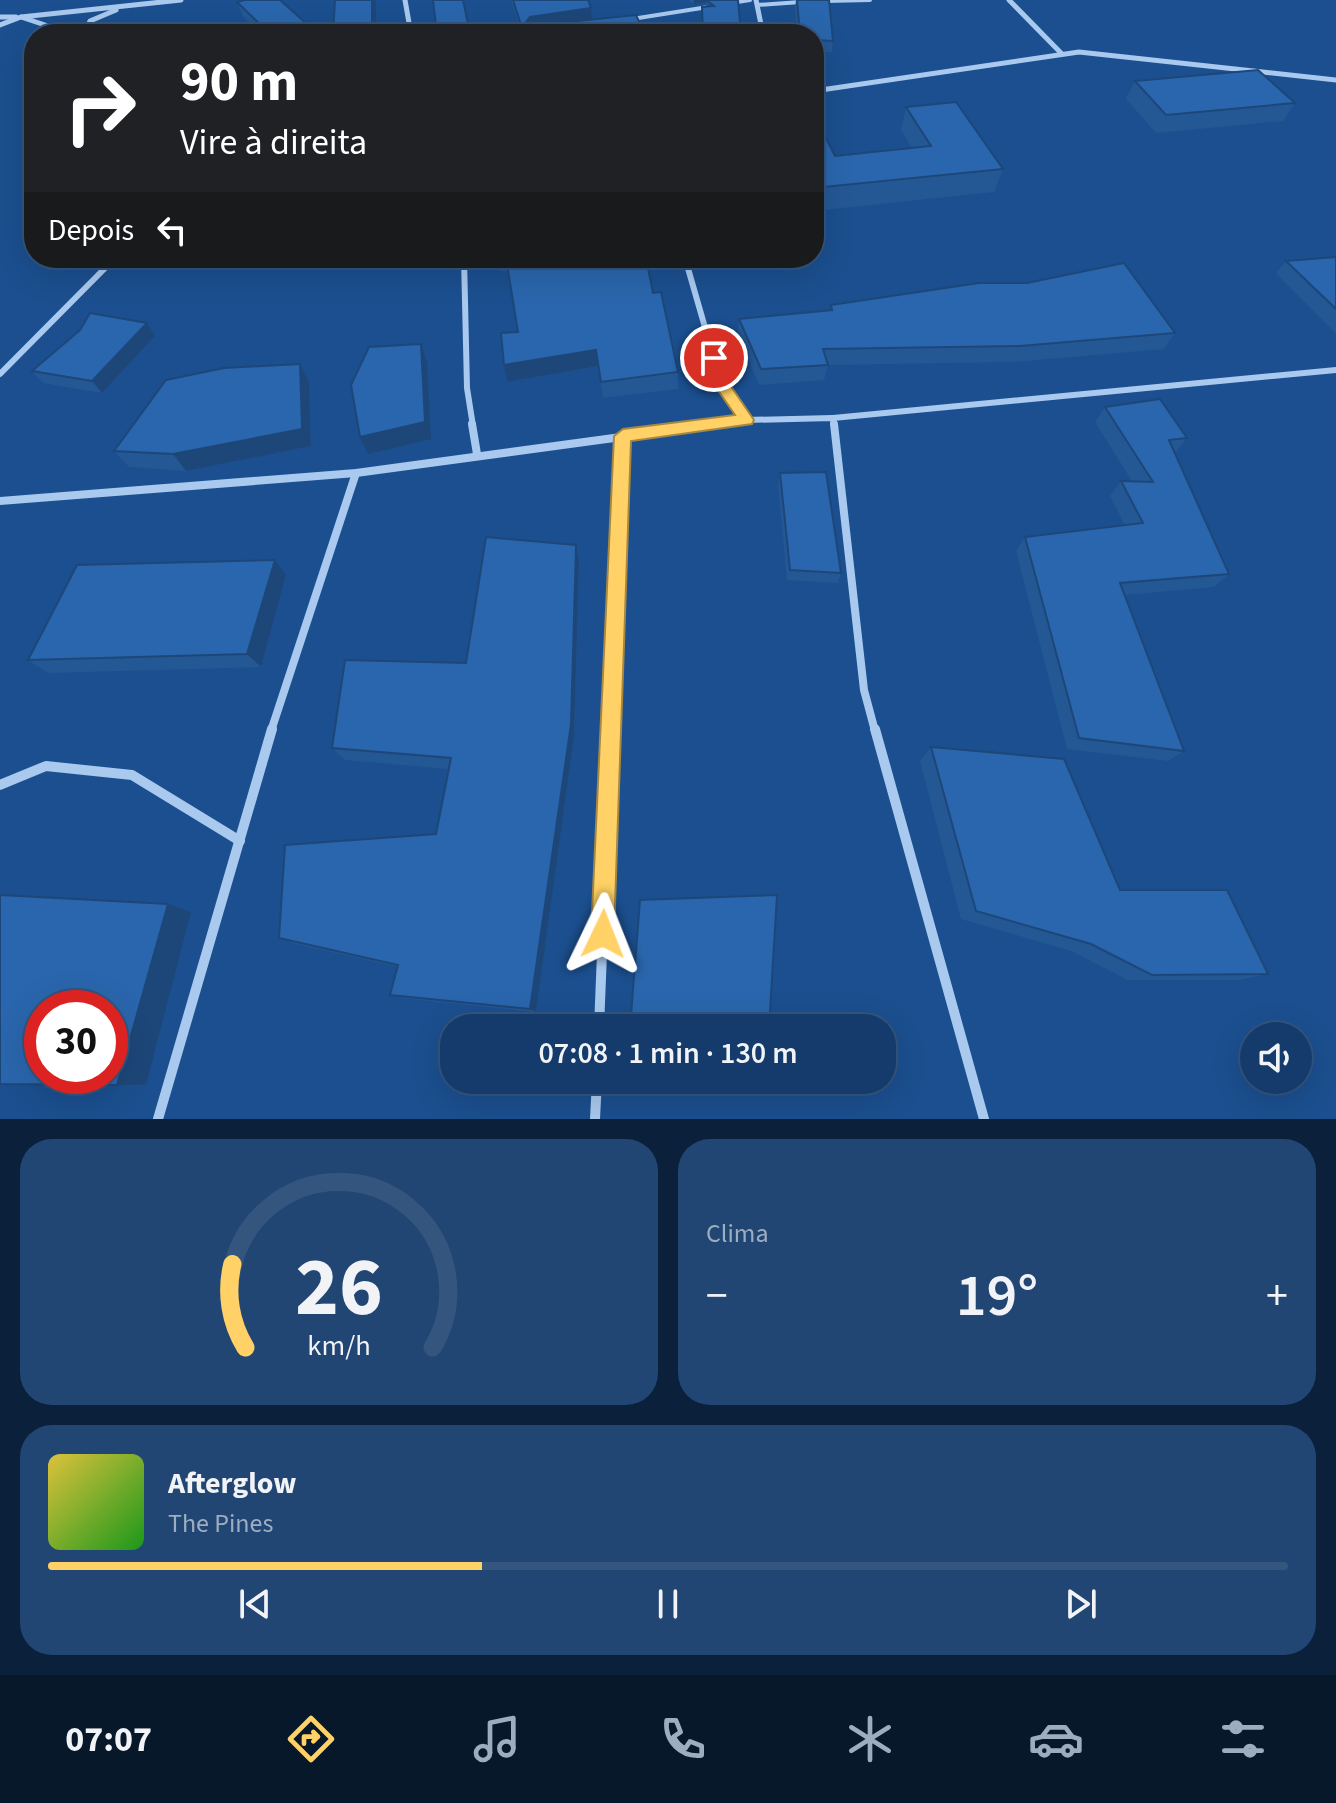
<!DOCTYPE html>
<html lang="pt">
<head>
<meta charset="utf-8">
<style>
  body { margin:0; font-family:"Source Sans 3",sans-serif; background:#214673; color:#f1f3f6; height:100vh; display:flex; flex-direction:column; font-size:30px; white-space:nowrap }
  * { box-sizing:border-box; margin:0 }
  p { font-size:26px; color:#9dadc1 }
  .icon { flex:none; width:44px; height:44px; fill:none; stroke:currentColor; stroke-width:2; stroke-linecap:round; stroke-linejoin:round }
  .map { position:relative; height:1119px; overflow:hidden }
  .drawer { display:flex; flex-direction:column; gap:20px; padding:20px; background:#0b203b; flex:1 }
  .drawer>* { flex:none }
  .banner { position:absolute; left:24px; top:24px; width:800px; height:244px; border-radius:32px; box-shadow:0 8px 32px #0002,0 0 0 2px #33557e; background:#202124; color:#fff; overflow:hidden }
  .tools { position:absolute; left:1240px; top:1022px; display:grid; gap:16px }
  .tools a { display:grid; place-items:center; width:72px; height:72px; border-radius:50%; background:#143b6b; box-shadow:0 8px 32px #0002,0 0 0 2px #33557e; font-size:40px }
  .speed { position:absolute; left:24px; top:990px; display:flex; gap:16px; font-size:40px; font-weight:700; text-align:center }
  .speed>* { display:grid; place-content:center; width:104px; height:104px; border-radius:50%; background:#143b6b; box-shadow:0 8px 32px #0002,0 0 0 2px #33557e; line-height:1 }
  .speed .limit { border:12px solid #d22; background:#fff; color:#111 }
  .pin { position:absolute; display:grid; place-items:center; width:68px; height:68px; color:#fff; margin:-34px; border:4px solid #fff; border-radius:50%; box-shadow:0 2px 8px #0007 }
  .me { position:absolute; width:88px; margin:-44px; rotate:2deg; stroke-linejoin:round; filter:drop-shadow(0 0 6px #0008) }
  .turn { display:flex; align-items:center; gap:28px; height:168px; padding:0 24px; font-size:36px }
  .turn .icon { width:104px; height:104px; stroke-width:2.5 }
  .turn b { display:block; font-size:56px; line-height:68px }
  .then { display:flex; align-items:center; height:76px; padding:0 24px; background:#0003; gap:16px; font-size:30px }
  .big { font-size:60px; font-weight:600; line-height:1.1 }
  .drawer .widget { flex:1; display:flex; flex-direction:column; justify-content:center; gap:12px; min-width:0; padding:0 28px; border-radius:32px; background:#214673 }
  .drawer .dial { align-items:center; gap:0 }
  .dial svg { height:208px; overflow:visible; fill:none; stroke:#33557e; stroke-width:7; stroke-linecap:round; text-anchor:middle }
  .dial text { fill:#f1f3f6; stroke:none }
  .song { display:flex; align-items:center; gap:24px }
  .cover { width:96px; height:96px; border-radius:12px; background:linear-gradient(135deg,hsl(50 70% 55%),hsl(120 70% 35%)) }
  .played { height:8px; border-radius:4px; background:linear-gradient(90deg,#ffd166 35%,#33557e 35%) }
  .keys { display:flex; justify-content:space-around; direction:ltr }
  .heat { display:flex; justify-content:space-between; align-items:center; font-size:44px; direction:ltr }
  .drawer .tiles { flex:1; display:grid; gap:20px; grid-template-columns:1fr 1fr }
  .widget:last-child { grid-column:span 2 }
  .trip { position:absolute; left:440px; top:1014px; width:456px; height:80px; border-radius:32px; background:#143b6b; box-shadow:0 8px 32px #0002,0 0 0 2px #33557e; font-weight:600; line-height:80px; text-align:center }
  .menu { display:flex; height:128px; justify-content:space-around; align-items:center; background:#08182b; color:#9dadc1 }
  .menu .icon { width:56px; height:56px }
  .menu .on { color:#ffd166 }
  .menu b { font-size:36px; color:#f1f3f6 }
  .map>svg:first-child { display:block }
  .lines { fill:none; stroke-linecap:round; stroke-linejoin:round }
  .lane { stroke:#a9c9ee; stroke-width:4 }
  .street-far3 { stroke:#a9c9ee; stroke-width:5 }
  .street-far2 { stroke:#a9c9ee; stroke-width:6 }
  .street-far1 { stroke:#a9c9ee; stroke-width:8 }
  .street { stroke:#a9c9ee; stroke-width:10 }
  .wall { fill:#245895 }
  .shaded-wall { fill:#1d4779 }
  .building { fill:#2a66ad; stroke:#1d4779; stroke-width:2; fill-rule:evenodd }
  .route { fill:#ffd166; stroke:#a68842; stroke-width:2 }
</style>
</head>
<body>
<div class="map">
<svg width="1336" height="1119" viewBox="0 0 1336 1119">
  <rect width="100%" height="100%" fill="#1b4f8f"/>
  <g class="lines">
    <g class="lane">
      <polyline points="825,1 870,0"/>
      <polyline points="731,3 750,0"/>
      <polyline points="757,5 801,2"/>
      <polyline points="632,19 708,7"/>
    </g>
    <g class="street-far3">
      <polyline points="405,0 411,34"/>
      <polyline points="756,0 763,34"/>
      <polyline points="1009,0 1061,53"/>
      <polyline points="0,17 16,17"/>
      <polyline points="0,25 21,17"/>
      <polyline points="72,34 21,17 181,0"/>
      <polyline points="89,34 86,30 90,21 116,10"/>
      <polyline points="814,91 1079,52 1336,80"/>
    </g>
    <g class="street-far2">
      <polyline points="464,258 467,388 473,426"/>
      <polyline points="685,258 721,383 746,420 833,418 834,426"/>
      <polyline points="0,374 115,258"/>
      <polyline points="833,418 1336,370"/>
      <polyline points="702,426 746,420"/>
    </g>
    <g class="street-far1">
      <polyline points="472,424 477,454"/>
      <polyline points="834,424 864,690 875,731"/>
      <polyline points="0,501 356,473 717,424"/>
      <polyline points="271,731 356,473"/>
      <polyline points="611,731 623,436"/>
    </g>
    <g class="street">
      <polyline points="875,729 984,1119"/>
      <polyline points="0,785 46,766 132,775 240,841"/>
      <polyline points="599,1028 611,729"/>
      <polyline points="158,1119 272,729"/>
      <polyline points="595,1119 597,1080"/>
    </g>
  </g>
  <g class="wall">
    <polygon points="511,0 588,0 592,20 645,34 522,34"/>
    <polygon points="688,0 738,0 741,34 702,34 702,7 706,7 706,2 694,4"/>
    <polygon points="796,0 833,41 832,52 814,52 814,34 797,34 795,8"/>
    <polygon points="237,2 318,34 261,34 243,16"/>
    <polygon points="1135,81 1295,103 1283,121 1156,133 1126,99"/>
    <polygon points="906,107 1003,169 994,192 814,211 814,115 835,156 912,148 901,130"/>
    <polygon points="1336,257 1336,333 1276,273 1286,261"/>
    <polygon points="498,258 646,258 653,293 678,372 678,389 603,398 598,366 507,382 504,365 518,332 508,271 500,271"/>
    <polygon points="831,305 1175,333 1164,349 1012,362 828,365 824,380 759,385 738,335 739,319 830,311"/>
    <polygon points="147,323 155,336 102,393 43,383 32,371"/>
    <polygon points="300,364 309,382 311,446 186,471 129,467 114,451"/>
    <polygon points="1105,407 1187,438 1175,453 1229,574 1214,587 1124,595 1184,751 1168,761 1067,749 1016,551 1025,537 1125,525 1110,496 1121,481 1132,481 1095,422"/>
    <polygon points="780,473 841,573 838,583 787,580 778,484"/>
    <polygon points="579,562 574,737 536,1012 402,998 390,995 398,967 296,944 279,938 436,834 449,769 345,760 332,748 466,663"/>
    <polygon points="286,575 261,667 48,673 28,660"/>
    <polygon points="931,747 1120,890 1268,974 1239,980 1128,980 1071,951 961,919 920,761"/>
  </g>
  <g class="shaded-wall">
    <rect x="372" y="0" width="4" height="34"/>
    <polygon points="694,0 718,0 706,0 706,2 694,4"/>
    <polygon points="591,8 592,20 531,29 526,22 530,17"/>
    <polygon points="147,323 155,336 102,393 92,381"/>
    <polygon points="421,344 427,362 431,439 368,454 360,437"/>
    <polygon points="596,350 598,366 507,382 504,365"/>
    <polygon points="300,364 309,382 311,446 186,471 173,454"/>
    <polygon points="576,545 579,562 574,737 536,1012 530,1009"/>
    <polygon points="275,560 286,575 261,667 247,654"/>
    <polygon points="168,904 191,912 146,1085 117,1085"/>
  </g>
  <g class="building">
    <polygon points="245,0 280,0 318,34 270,34 237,2"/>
    <polygon points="335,0 372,0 372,34 333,34"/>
    <polygon points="433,0 463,0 470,34 437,34"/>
    <polygon points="513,0 588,0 591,8 530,17 526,22 529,26 636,15 645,34 524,34"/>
    <polygon points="706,0 738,0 741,34 703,34 702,7 714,6"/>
    <polygon points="797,0 829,0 833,41 814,40 814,34 800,34"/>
    <polygon points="1258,70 1295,103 1166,115 1135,81"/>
    <polygon points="956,102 1003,169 814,188 814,115 835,156 931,146 906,107"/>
    <polygon points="1336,257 1336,309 1286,261"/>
    <polygon points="506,258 646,258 653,293 661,292 678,372 601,382 596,350 504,365 501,333 518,332"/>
    <polygon points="1124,263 1175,333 1020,346 823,349 828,365 761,369 739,319 832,310 831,305 979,283 1027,283"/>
    <polygon points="90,313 147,323 92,381 32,371 80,330"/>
    <polygon points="421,344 425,422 360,437 351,385 369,347"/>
    <polygon points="300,364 302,429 173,454 114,451 166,380 224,368"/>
    <polygon points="1160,399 1187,438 1169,440 1229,574 1120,583 1184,751 1079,738 1025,537 1143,523 1121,481 1153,482 1105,407"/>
    <polygon points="826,472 841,573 790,570 780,473"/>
    <polygon points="486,537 576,545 571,724 530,1009 390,995 398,965 279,938 285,845 436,834 451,758 332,748 345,660 466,663"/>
    <polygon points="275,560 247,654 28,660 77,565"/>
    <polygon points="931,747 1064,759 1120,890 1227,890 1268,974 1152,975 1091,944 976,911"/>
    <path d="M0,895L168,904L117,1085L0,1084ZM42,1008H110V1076H42Z"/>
    <polygon points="777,895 769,1028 630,1028 640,900"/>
  </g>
  <polygon class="route" points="714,353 719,354 728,382 754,420 752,424 631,441 614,934 611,943 603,946 594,943 591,934 614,436 623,429 735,415 713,383 706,358"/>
</svg>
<div class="tools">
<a><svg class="icon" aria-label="sound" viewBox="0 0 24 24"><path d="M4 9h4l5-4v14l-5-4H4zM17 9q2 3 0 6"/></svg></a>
</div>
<div class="speed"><div class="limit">30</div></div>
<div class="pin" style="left:714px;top:358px;background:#d93025"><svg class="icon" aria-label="arrive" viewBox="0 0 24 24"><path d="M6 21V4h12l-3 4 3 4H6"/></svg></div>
<svg class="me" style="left:603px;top:934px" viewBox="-20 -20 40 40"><path d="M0-17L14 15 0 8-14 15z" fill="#ffd166" stroke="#fff" stroke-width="4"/></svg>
<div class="trip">07:08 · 1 min · 130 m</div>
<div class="banner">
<div class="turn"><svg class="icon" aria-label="right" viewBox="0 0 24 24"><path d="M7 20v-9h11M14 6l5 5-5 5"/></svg><div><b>90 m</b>Vire à direita</div></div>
<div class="then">Depois<svg class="icon" aria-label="left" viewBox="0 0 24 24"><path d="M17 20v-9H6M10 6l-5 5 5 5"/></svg></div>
</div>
</div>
<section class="drawer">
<div class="tiles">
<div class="widget dial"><svg viewBox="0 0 100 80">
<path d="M14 69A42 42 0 1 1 86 69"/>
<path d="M14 69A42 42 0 0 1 9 37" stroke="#ffd166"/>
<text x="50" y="56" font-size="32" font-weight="700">26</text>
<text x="50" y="72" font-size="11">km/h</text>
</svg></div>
<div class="widget"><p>Clima</p>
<div class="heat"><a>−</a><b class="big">19°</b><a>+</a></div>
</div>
<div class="widget">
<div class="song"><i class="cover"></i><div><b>Afterglow</b><p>The Pines</p></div></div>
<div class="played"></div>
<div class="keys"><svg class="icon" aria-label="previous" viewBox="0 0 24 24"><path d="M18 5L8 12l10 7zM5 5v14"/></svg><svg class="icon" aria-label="pause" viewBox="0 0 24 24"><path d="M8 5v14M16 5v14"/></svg><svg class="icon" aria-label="next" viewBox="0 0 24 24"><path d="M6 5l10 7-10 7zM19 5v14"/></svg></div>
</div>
</div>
</section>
<nav class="menu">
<b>07:07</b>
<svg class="icon on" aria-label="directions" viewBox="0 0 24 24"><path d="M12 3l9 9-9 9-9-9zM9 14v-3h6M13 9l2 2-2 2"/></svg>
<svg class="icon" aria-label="music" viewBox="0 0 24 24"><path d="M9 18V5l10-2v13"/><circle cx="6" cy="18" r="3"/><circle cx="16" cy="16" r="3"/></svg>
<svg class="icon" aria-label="phone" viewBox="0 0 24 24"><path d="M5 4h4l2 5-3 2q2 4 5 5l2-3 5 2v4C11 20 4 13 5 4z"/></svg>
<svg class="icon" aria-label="climate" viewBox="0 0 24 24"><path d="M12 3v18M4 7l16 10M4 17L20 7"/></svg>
<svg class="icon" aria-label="car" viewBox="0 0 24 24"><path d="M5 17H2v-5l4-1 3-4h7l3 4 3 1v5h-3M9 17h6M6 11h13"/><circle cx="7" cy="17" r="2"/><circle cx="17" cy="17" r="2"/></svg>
<svg class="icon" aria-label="filters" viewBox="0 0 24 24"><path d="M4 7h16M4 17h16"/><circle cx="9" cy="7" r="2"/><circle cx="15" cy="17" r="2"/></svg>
</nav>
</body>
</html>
